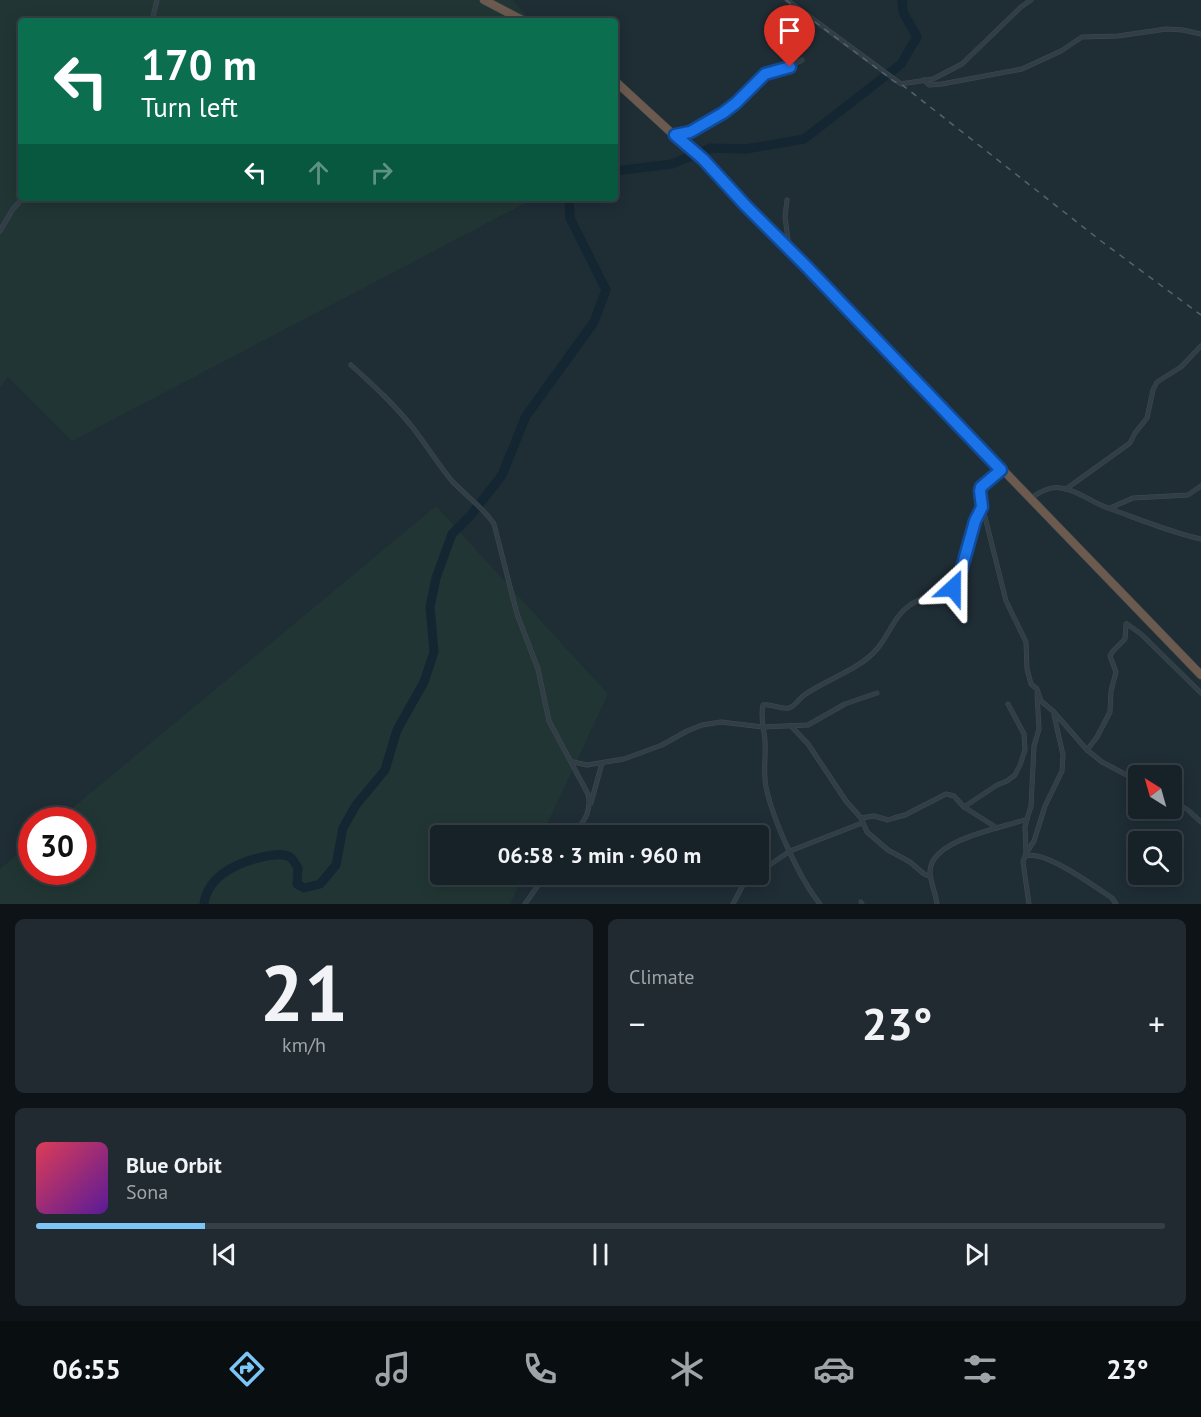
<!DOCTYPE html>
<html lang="en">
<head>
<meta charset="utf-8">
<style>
  body { margin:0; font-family:"PT Sans",sans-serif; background:#202a30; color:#f1f3f6; height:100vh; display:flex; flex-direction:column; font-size:22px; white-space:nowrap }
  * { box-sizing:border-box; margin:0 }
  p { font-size:20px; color:#9ea4a8 }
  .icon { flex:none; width:33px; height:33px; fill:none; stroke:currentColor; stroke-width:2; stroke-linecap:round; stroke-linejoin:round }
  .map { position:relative; height:904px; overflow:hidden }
  .sheet { display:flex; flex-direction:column; gap:15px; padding:15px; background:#0d1316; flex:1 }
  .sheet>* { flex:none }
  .banner { position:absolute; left:18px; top:18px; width:600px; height:183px; border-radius:6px; box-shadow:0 3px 15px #0003,0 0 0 2px #363f45; background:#0b6e4f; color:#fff; overflow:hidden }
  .needle { width:39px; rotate:323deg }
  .fabs { position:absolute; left:1128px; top:765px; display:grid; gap:12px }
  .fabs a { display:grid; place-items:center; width:54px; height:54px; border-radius:6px; background:#172228; box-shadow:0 3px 15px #0003,0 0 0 2px #363f45; font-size:30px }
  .speed { position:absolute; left:18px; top:807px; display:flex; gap:12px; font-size:30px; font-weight:700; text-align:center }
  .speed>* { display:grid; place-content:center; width:78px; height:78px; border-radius:50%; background:#172228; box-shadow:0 3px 15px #0003,0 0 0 2px #363f45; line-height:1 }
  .speed .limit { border:9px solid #d22; background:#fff; color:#111 }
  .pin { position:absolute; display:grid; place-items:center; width:51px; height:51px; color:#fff; margin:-62px -26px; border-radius:50% 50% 50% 0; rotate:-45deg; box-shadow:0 0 6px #0007 }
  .pin .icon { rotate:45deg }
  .me { position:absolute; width:66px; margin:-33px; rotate:24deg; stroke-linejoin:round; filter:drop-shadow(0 0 4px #0008) }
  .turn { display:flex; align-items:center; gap:21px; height:126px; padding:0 24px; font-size:27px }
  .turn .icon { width:78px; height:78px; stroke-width:2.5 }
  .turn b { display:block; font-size:42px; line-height:51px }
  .lanes { display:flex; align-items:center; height:57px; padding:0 24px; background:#0003; justify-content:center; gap:30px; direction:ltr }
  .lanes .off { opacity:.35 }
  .big { font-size:45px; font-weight:600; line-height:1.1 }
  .sheet .card { flex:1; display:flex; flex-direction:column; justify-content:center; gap:9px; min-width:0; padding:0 21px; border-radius:9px; background:#202a30 }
  .sheet .dial { align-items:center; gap:0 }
  .dial b { font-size:78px; line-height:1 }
  .song { display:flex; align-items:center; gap:18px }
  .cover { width:72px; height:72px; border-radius:9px; background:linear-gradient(135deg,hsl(350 70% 55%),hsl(270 70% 35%)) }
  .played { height:6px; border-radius:3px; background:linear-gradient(90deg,#7cc5f7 15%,#363f45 15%) }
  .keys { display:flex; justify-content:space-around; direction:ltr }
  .heat { display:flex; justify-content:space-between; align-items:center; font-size:33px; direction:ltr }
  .sheet .tiles { flex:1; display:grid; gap:15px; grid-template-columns:1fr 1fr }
  .card:last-child { grid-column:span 2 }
  .trip { position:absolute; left:430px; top:825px; width:339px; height:60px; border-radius:6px; background:#172228; box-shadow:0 3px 15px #0003,0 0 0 2px #363f45; font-weight:600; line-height:60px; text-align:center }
  .tab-bar { display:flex; height:96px; justify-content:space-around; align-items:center; background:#090e10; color:#9ea4a8 }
  .tab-bar .icon { width:42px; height:42px }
  .tab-bar .selected { color:#7cc5f7 }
  .tab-bar b { font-size:27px; color:#f1f3f6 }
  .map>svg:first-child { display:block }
  .green { fill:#213634 }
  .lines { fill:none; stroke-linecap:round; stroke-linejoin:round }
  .river { stroke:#132631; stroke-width:9 }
  .street-casing { stroke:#3f4a52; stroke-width:5 }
  .highway-casing { stroke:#3d4950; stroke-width:9 }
  .street { stroke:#323e46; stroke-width:4 }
  .highway { stroke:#6c5a4f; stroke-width:8 }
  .rail { stroke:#54636d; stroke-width:1.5; stroke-dasharray:6 6; stroke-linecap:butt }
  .route-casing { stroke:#114b97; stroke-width:15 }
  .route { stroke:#1a73e8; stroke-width:10 }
</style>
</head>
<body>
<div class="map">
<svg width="1201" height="904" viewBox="0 0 1201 904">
  <rect width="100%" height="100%" fill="#1f2d35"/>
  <g class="green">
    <polygon points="0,0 513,0 531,21 21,21 21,198 535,198 72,441 8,377 0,388"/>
    <polygon points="436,506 608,694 542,835 441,836 441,874 524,875 510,904 0,904 0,869 31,843 32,872 82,872 82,820 58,820"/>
  </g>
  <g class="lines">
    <g class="river">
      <polyline points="615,171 672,164 711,148 746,149 804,139 901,64 917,37 903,12 902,0"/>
      <path d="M204,904C208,874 241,861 267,856C274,855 283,853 290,857C293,859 296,865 298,868L297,884L304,888L320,884L336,865L343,828L356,805L385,770L397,730L424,682L434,652L430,607L436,578L452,534L471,515L502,475L526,416L594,322L606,290L570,218L569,198"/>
    </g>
    <defs>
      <g id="street">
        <polyline points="787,0 901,84 933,79 962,64 1021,7 1031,0"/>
        <polyline points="152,21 157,0"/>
        <polyline points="924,80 929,85 942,84 1022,69 1061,51 1082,37 1118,36 1166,29 1183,30 1201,34"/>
        <path d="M675,135C698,135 731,108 747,93C753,86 759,77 767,73C778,67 788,68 802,60"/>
        <polyline points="787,200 785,217 789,247"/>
        <polyline points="0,231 13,209 23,198"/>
        <path d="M351,365C373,385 395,405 413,428C427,446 438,464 452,481C466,496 483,507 494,524L517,614L538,669L549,721L588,794C592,812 584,821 573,836"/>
        <polyline points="1001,470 981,487 980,497 1006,601 1026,642 1027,669 1031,684 1037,689 1041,701 1053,711 1087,750 1102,762 1138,781"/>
        <polyline points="1066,489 1130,443 1135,433 1147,418 1153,390 1157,382 1181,367 1201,346"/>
        <path d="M1031,498C1040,492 1050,486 1061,488C1078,490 1092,503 1108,508C1139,519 1169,532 1201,539"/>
        <polyline points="1110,508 1133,498 1188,495 1201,486"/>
        <polyline points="1127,624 1141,634 1201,693"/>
        <polyline points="791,726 808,744 846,801 861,818 867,832 888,850 910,862 924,874 929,876"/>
        <polyline points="1087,750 1097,737 1110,712 1111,691 1116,672 1110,656 1113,651 1125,639 1126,624"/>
        <polyline points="573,762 587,765 624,759 662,745 687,731 702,725 721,722 763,727 808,725 845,704 877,693"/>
        <polyline points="1172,800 1188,810 1201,822"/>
        <polyline points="591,803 602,763"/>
        <polyline points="964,807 997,785 1007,781 1015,775 1020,765 1025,750 1024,734 1008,704"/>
        <polyline points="861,818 874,816 888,820 894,818 905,815 946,794 954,796 964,807 997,828"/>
        <polyline points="1026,853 1025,827 1027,819"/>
        <path d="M1026,856C1045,850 1094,886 1112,898L1116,904"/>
        <polyline points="759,872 790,851 862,823"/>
        <polyline points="861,902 862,904"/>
        <polyline points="525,904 546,874"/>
        <polyline points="733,904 744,883 755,874"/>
        <path d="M820,904C799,878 773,820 766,787C763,772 766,756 765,741C764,728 760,718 763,705C771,703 780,710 789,708C795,706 798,700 803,696C826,679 858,671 877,649C889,635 894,616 910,605C917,601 927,595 935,593C943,591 950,592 955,585C971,562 969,531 982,507"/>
        <path d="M937,904C936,894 930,881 930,872C930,839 1003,828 1027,819L1031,806L1034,746L1039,729L1037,693"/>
        <polyline points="1029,904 1023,862 1026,853 1034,841 1045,806 1062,771 1063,755 1054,715"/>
      </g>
      <g id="highway">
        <polyline points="484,0 524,21"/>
        <polyline points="615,81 688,148 703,159 746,206 806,266 1201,675"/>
      </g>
    </defs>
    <use href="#street" class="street-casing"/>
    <use href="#highway" class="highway-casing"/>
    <use href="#street" class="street"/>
    <use href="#highway" class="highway"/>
    <polyline class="rail" points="786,0 895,82 901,84 1101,241 1201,315"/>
  </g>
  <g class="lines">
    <defs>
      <polyline id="route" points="790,67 765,74 736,103 723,113 690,132 675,135 703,159 746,206 806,266 1001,470 981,487 980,491 982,507 975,521 960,575 953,588"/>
    </defs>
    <use href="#route" class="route-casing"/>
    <use href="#route" class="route"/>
  </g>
</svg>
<div class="fabs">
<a><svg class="needle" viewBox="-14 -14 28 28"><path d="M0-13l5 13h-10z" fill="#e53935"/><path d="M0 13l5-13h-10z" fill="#9ea4a8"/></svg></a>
<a><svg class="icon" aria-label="search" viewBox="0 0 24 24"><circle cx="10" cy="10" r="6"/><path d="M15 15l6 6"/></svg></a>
</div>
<div class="speed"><div class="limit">30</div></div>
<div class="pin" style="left:790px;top:67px;background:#d93025"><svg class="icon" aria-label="arrive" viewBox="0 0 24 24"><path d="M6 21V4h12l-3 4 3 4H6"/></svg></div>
<svg class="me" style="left:953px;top:588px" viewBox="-20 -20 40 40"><path d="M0-17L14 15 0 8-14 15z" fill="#1a73e8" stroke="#fff" stroke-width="4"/></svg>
<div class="trip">06:58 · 3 min · 960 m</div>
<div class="banner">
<div class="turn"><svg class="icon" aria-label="left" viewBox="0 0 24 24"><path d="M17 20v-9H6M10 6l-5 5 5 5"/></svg><div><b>170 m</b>Turn left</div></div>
<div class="lanes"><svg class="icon" aria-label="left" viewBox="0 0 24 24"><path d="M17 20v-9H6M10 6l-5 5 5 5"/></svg><svg class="icon off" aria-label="ahead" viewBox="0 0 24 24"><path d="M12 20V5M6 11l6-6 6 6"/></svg><svg class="icon off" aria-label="right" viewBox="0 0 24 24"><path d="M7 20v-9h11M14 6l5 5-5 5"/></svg></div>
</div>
</div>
<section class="sheet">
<div class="tiles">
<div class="card dial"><b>21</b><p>km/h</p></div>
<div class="card"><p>Climate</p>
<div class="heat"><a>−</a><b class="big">23°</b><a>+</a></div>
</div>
<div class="card">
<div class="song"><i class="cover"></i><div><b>Blue Orbit</b><p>Sona</p></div></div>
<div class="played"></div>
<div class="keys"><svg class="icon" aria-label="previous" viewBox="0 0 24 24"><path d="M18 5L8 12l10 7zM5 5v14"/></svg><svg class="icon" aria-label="pause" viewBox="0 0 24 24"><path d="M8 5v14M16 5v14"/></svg><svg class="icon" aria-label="next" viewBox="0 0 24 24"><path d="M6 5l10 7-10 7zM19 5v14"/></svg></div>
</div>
</div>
</section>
<nav class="tab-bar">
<b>06:55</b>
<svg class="icon selected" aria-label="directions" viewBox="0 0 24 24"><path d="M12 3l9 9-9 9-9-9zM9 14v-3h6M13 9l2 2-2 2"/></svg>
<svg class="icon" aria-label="music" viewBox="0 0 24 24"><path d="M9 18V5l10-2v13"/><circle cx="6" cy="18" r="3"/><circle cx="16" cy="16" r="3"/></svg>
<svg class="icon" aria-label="phone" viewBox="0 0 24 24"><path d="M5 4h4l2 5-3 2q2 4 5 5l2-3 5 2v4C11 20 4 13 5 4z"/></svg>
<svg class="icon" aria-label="climate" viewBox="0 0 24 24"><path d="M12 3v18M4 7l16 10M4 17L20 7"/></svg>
<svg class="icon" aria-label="car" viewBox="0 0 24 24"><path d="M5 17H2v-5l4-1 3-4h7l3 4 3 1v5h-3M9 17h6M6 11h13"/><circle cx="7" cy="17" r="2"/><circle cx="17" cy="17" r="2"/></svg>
<svg class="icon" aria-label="filters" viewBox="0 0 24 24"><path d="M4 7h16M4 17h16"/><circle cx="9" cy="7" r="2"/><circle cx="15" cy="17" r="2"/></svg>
<b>23°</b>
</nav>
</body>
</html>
